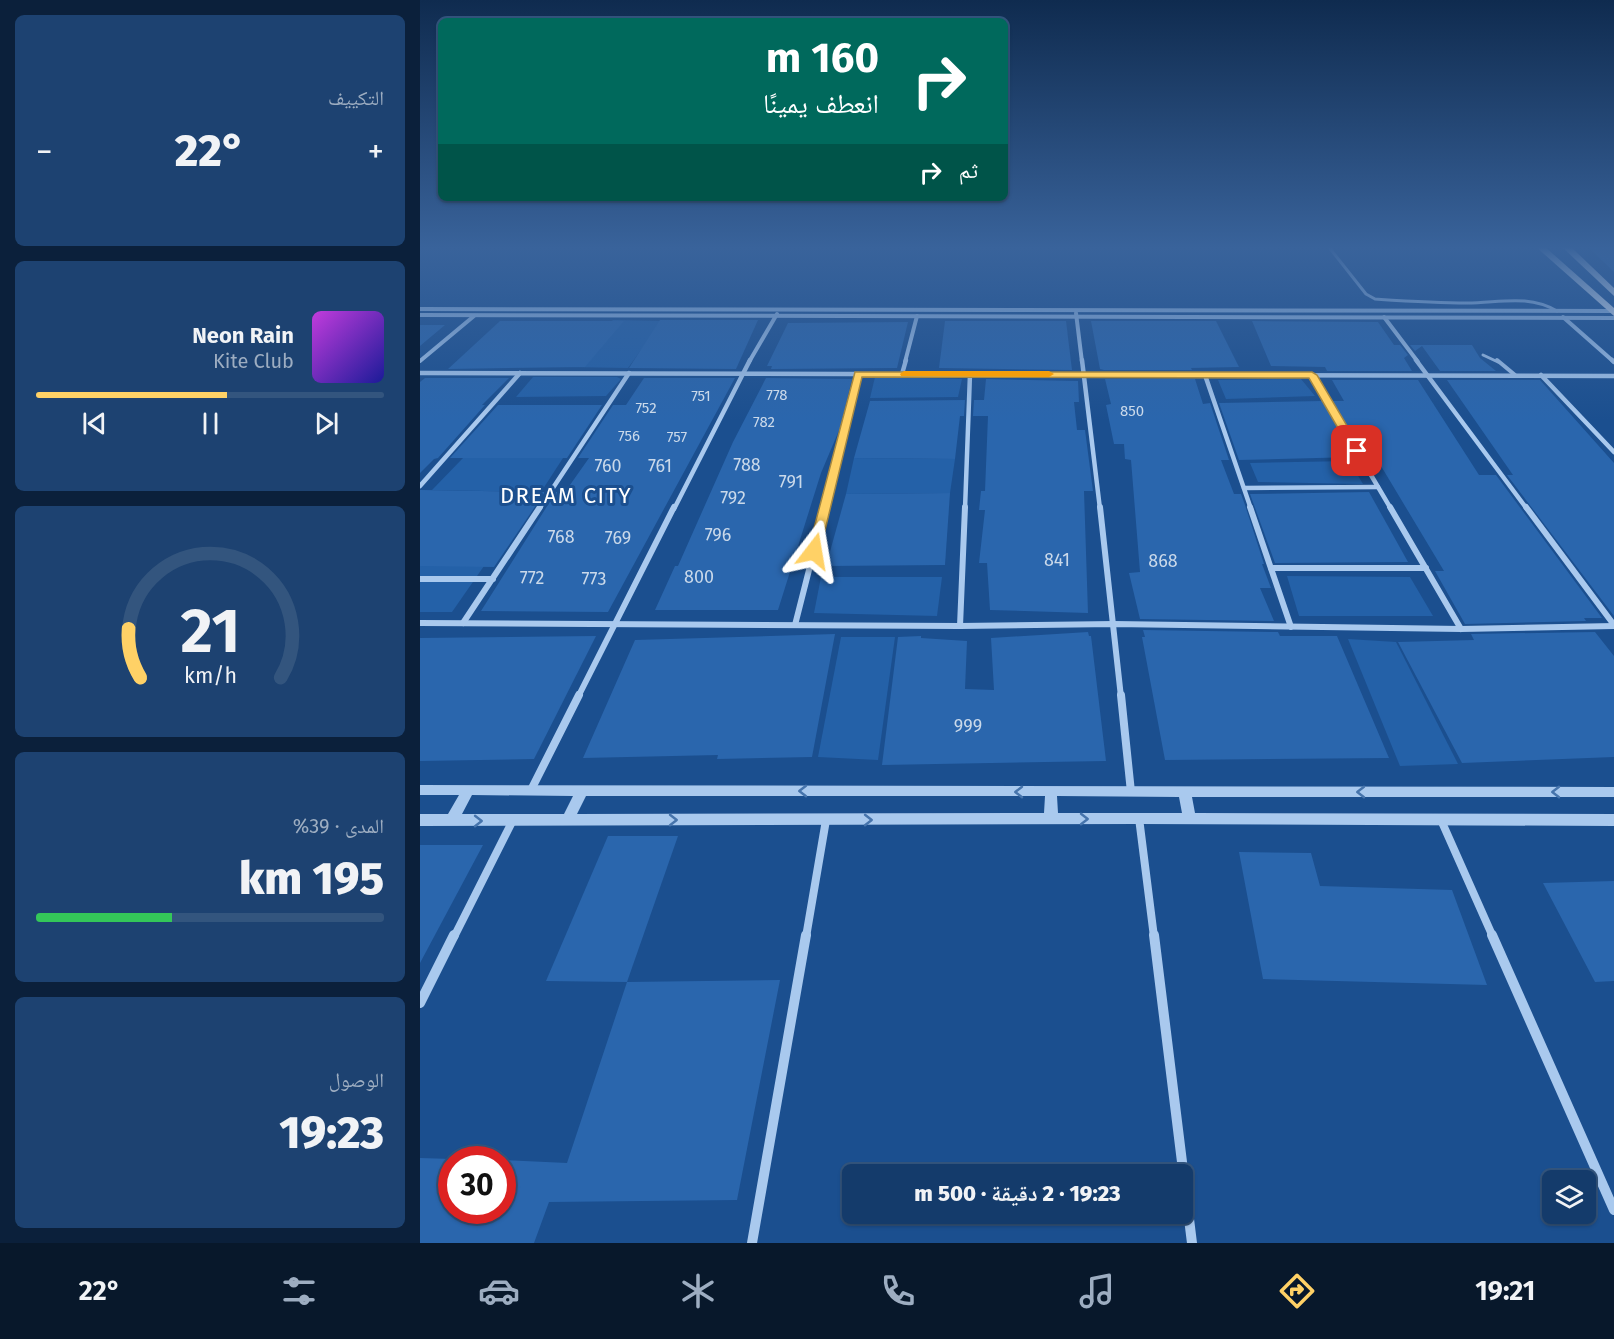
<!DOCTYPE html>
<html lang="ar">
<head>
<meta charset="utf-8">
<style>
  body { margin:0; font-family:"Fira Sans","Noto Naskh Arabic",sans-serif; background:#1d4271; color:#f1f3f6; direction:rtl; height:100vh; display:flex; flex-direction:column; font-size:22px; white-space:nowrap }
  * { box-sizing:border-box; margin:0 }
  p { font-size:20px; color:#9dadc1 }
  .icon { flex:none; width:33px; height:33px; fill:none; stroke:currentColor; stroke-width:2; stroke-linecap:round; stroke-linejoin:round }
  .map { position:relative; flex:1; overflow:hidden; direction:ltr }
  .drawer { display:flex; flex-direction:column; gap:15px; padding:15px; background:#0b203b; width:420px }
  .drawer>* { flex:none }
  .banner { position:absolute; left:18px; top:18px; width:570px; height:183px; border-radius:9px; box-shadow:0 2px 4px #0004,0 0 0 2px #33557e; direction:rtl; background:#00695c; color:#fff; overflow:hidden }
  .controls { position:absolute; left:1122px; top:1170px; display:grid; gap:12px }
  .controls a { display:grid; place-items:center; width:54px; height:54px; border-radius:9px; background:#143b6b; box-shadow:0 2px 4px #0004,0 0 0 2px #33557e; font-size:30px }
  .speed { position:absolute; left:18px; top:1146px; display:flex; gap:12px; font-size:30px; font-weight:700; text-align:center }
  .speed>* { display:grid; place-content:center; width:78px; height:78px; border-radius:50%; background:#143b6b; box-shadow:0 2px 4px #0004,0 0 0 2px #33557e; line-height:1 }
  .speed .limit { border:9px solid #d22; background:#fff; color:#111 }
  .pin { position:absolute; display:grid; place-items:center; width:51px; height:51px; color:#fff; margin:-26px; border-radius:12px; box-shadow:0 3px 9px #0006 }
  .me { position:absolute; width:66px; margin:-33px; rotate:14deg; stroke-linejoin:round; filter:drop-shadow(0 0 4px #0008) }
  .turn { display:flex; align-items:center; gap:21px; height:126px; padding:0 30px; font-size:27px }
  .turn .icon { width:78px; height:78px; stroke-width:2.5 }
  .turn b { display:block; font-size:42px; line-height:51px }
  .then { display:flex; align-items:center; height:57px; padding:0 30px; background:#0003; gap:12px; font-size:22px }
  .big { font-size:45px; font-weight:800; line-height:1.1 }
  .drawer .tile { flex:1; display:flex; flex-direction:column; justify-content:center; gap:9px; min-width:0; padding:0 21px; border-radius:9px; background:#1d4271 }
  .drawer .dial { align-items:center; gap:0 }
  .dial svg { height:156px; overflow:visible; fill:none; stroke:#33557e; stroke-width:7; stroke-linecap:round; text-anchor:middle }
  .dial text { fill:#f1f3f6; stroke:none }
  .song { display:flex; align-items:center; gap:18px }
  .cover { width:72px; height:72px; border-radius:9px; background:linear-gradient(135deg,hsl(290 70% 55%),hsl(240 70% 35%)) }
  .played { height:6px; border-radius:3px; background:linear-gradient(90deg,#ffd166 55%,#33557e 55%) }
  .keys { display:flex; justify-content:space-around; direction:ltr }
  .heat { display:flex; justify-content:space-between; align-items:center; font-size:33px; direction:ltr }
  .charge { height:9px; border-radius:4px; background:linear-gradient(90deg,#34c759 39%,#33557e 0) }
  .trip { position:absolute; left:422px; top:1164px; width:351px; height:60px; border-radius:9px; background:#143b6b; box-shadow:0 2px 4px #0004,0 0 0 2px #33557e; font-weight:800; line-height:60px; text-align:center; direction:rtl }
  .tabs { display:flex; height:96px; justify-content:space-around; align-items:center; background:#08182b; color:#9dadc1 }
  .tabs .icon { width:42px; height:42px }
  .tabs .current { color:#ffd166 }
  .tabs b { font-size:27px; color:#f1f3f6 }
  main { display:flex; flex:1; min-height:0 }
  .map>svg:first-child { display:block }
  .green { fill:#2461a8 }
  .building { fill:#2a66ad }
  .lines { fill:none; stroke-linecap:round; stroke-linejoin:round }
  .service-far1 { stroke:#a9c9ee; stroke-width:3 }
  .service { stroke:#a9c9ee; stroke-width:4 }
  .minor-far4 { stroke:#a9c9ee; stroke-width:4 }
  .minor-far3 { stroke:#a9c9ee; stroke-width:4.5 }
  .minor-far2 { stroke:#a9c9ee; stroke-width:6 }
  .minor-far1 { stroke:#a9c9ee; stroke-width:8 }
  .minor { stroke:#a9c9ee; stroke-width:10 }
  .tertiary { fill:#a9c9ee; fill-rule:evenodd }
  .primary { fill:#f0f6ff; fill-rule:evenodd }
  .oneway { stroke:#4674ac }
  .route { fill:#ffd166; stroke:#a68842; stroke-width:1.5 }
  .slow { fill:#f59e0b }
  .labels { text-anchor:middle; dominant-baseline:central; stroke-width:6; stroke-linejoin:round; paint-order:stroke }
  .far-number-label { font-size:15px; fill:#cad9ea }
  .number-label { font-size:18px; fill:#cad9ea }
  .neighbourhood-label { font-size:22px; letter-spacing:1.5px; fill:#fff; stroke:#1b4f8f }
</style>
</head>
<body>
<main>
<div class="map">
<svg width="1194" height="1243" viewBox="0 0 1194 1243">
  <rect width="100%" height="100%" fill="#1b4f8f"/>
  <g class="green">
    <polygon points="193,320 242,321 208,368 147,367"/>
    <polygon points="113,377 197,377 201,379 186,396 96,397"/>
    <polygon points="455,377 542,379 538,397 450,398"/>
    <polygon points="881,379 895,396 806,399 798,380"/>
    <polygon points="43,458 143,458 121,492 12,490"/>
    <polygon points="434,458 535,459 530,493 426,494"/>
    <polygon points="929,461 943,484 838,482 830,463"/>
    <polygon points="0,566 64,566 32,612 0,612"/>
    <polygon points="867,576 990,577 1013,616 879,616"/>
    <polygon points="401,577 522,577 517,616 394,613"/>
    <polygon points="421,637 475,637 458,760 398,757"/>
    <polygon points="928,639 976,642 1038,764 980,766"/>
  </g>
  <g class="building">
    <polygon points="1167,246 1194,246 1194,272"/>
    <polygon points="240,320 338,320 316,369 209,368"/>
    <polygon points="80,321 204,321 165,367 28,369"/>
    <polygon points="525,321 646,321 652,370 519,368"/>
    <polygon points="671,321 796,321 819,367 771,368 772,370 684,370 680,369"/>
    <polygon points="832,321 958,322 974,345 980,345 988,355 984,358 992,371 907,371 905,367 851,366"/>
    <polygon points="488,322 477,368 351,369 352,366 347,366 368,323"/>
    <polygon points="0,325 25,325 0,346"/>
    <polygon points="990,345 1052,345 1060,358 1076,371 1020,371 1002,346 995,351"/>
    <polygon points="5,378 89,378 62,405 65,405 18,458 14,459 0,473 0,382"/>
    <polygon points="224,378 315,378 188,612 61,611 136,492 145,492 169,458 158,458 193,405 206,405"/>
    <polygon points="346,378 432,379 420,428 401,473 358,610 235,610 255,566 258,566 313,442"/>
    <polygon points="566,379 658,381 659,402 654,402 657,430 665,430 673,491 664,491 668,613 570,610 567,563 559,563 565,510 559,510 561,491 565,491 568,416 553,416 554,400 564,400"/>
    <polygon points="685,379 775,379 783,404 790,403 809,460 801,460 814,494 821,494 825,505 844,564 842,564 851,588 840,588 854,621 720,619 709,573 720,572 711,460 705,459 704,444 694,444 686,405 691,404"/>
    <polygon points="912,380 998,380 1059,475 1076,475 1182,618 1164,618 1166,621 1045,624 1015,571 1024,571 955,456 945,457 912,401 924,401"/>
    <polygon points="1027,380 1120,380 1194,463 1194,616 1087,475 1093,475"/>
    <polygon points="545,400 544,416 540,416 535,459 434,458 450,401"/>
    <polygon points="902,401 935,457 819,460 799,403"/>
    <polygon points="78,405 182,405 147,458 30,458"/>
    <polygon points="0,490 2,490 125,492 74,567 0,566"/>
    <polygon points="949,492 988,562 855,563 830,494"/>
    <polygon points="530,493 525,565 406,566 426,494"/>
    <polygon points="723,630 858,632 860,636 917,636 969,758 745,760 722,637 725,637"/>
    <polygon points="668,632 669,636 671,636 686,761 462,765 478,637 501,636 501,638 547,641 545,689 574,690 571,638"/>
    <polygon points="1175,632 1194,656 1194,757 1042,763 978,642 1054,640 1051,634"/>
    <polygon points="415,634 392,757 297,759 298,755 163,758 215,640"/>
    <polygon points="176,636 114,759 0,761 0,638"/>
    <polygon points="188,836 258,836 207,982 126,981"/>
    <polygon points="0,845 63,845 0,963"/>
    <polygon points="819,852 891,853 900,886 1032,890 1067,985 843,979"/>
    <polygon points="1194,881 1194,981 1175,982 1123,883"/>
    <polygon points="360,980 317,1200 129,1202 114,1243 0,1243 0,1158 32,1159 32,1210 82,1210 82,1160 147,1163 207,982"/>
  </g>
  <g class="lines">
    <g class="service-far1">
      <path d="M908,246L946,294L955,299C986,301 1016,303 1047,303C1079,303 1108,294 1137,311"/>
      <polyline points="1063,355 1078,362"/>
    </g>
    <polyline class="service" points="1077,360 1095,375"/>
    <g class="minor-far4">
      <polyline points="0,309 1192,311"/>
      <polyline points="656,313 662,362"/>
      <polyline points="0,315 1194,318"/>
      <polyline points="964,317 998,362"/>
      <polyline points="1143,317 1194,362"/>
      <polyline points="0,361 54,316"/>
      <polyline points="329,362 357,314"/>
      <polyline points="485,362 497,316"/>
    </g>
    <g class="minor-far3">
      <polyline points="662,360 680,509"/>
      <polyline points="996,360 1107,509"/>
      <polyline points="1192,360 1194,362"/>
      <polyline points="0,373 1194,376"/>
      <polyline points="482,374 486,360"/>
      <polyline points="785,375 831,509"/>
      <polyline points="892,375 971,509"/>
      <polyline points="1121,375 1194,452"/>
      <polyline points="0,486 100,373"/>
      <polyline points="824,488 958,487"/>
      <polyline points="119,509 209,373"/>
      <polyline points="254,509 330,360"/>
      <polyline points="404,509 438,374"/>
      <polyline points="545,509 550,374"/>
    </g>
    <g class="minor-far2">
      <polyline points="680,507 701,697"/>
      <polyline points="830,507 871,627"/>
      <polyline points="970,507 1041,629"/>
      <polyline points="1106,507 1194,625"/>
      <polyline points="851,568 1006,568"/>
      <polyline points="0,579 73,579"/>
      <polyline points="0,623 540,626 694,624 1041,629 1194,626"/>
      <polyline points="43,623 120,507"/>
      <polyline points="375,625 405,507"/>
      <polyline points="540,626 545,507"/>
      <polyline points="158,697 254,507"/>
    </g>
    <g class="minor-far1">
      <polyline points="701,695 711,792"/>
      <polyline points="111,790 159,695"/>
      <polyline points="719,818 734,937"/>
      <polyline points="1021,820 1073,937"/>
      <polyline points="34,937 93,820"/>
      <polyline points="386,937 406,820"/>
    </g>
    <g class="minor">
      <polyline points="734,935 772,1243"/>
      <polyline points="1072,935 1194,1210"/>
      <polyline points="0,1003 34,935"/>
      <polyline points="332,1243 386,935"/>
    </g>
    <path class="tertiary" d="M0,785L1194,787V797H772L775,813L1194,814V826L719,824L0,826V814H28L39,795H0ZM52,795L153,796L144,814H42ZM166,796H625L624,813L157,814ZM637,796L759,797L762,813H638Z"/>
    <g class="primary">
      <polygon points="1115,246 1124,246 1194,308 1194,316"/>
      <polygon points="1141,246 1150,246 1194,288 1194,296"/>
    </g>
  </g>
  <defs><path id="oneway-chevron" d="M-2-3.5L2.5 0L-2 3.5" fill="none" stroke-width="1.6" stroke-linecap="round" stroke-linejoin="round" transform="scale(1.5)"/></defs>
  <g class="oneway">
    <use href="#oneway-chevron" transform="translate(383 791) rotate(-180)"/>
    <use href="#oneway-chevron" transform="translate(599 792) rotate(-180)"/>
    <use href="#oneway-chevron" transform="translate(941 792) rotate(-180)"/>
    <use href="#oneway-chevron" transform="translate(1136 792) rotate(-180)"/>
    <use href="#oneway-chevron" transform="translate(664 819)"/>
    <use href="#oneway-chevron" transform="translate(253 820)"/>
    <use href="#oneway-chevron" transform="translate(448 820)"/>
    <use href="#oneway-chevron" transform="translate(58 821)"/>
  </g>
  <linearGradient id="sky" x2="0" y2="1"><stop stop-color="#0f2b4f"/><stop offset="0.59" stop-color="#39639b"/><stop offset="1" stop-color="#39639b" stop-opacity="0"/></linearGradient>
  <rect width="1194" height="420" fill="url(#sky)"/>
  <polygon class="route" points="435,372 892,372 897,375 942,451 937,455 933,454 889,378 442,377 400,551 394,555 388,551"/>
  <polygon class="slow" points="484,371 629,371 634,374 629,377 481,376 480,374"/>
  <g class="labels">
    <g class="far-number-label">
      <text x="357" y="395">778</text>
      <text x="281" y="396">751</text>
      <text x="226" y="408">752</text>
      <text x="712" y="411">850</text>
      <text x="344" y="422">782</text>
      <text x="209" y="436">756</text>
      <text x="257" y="437">757</text>
    </g>
    <g class="number-label">
      <text x="327" y="465">788</text>
      <text x="188" y="466">760</text>
      <text x="240" y="466">761</text>
      <text x="371" y="482">791</text>
      <text x="313" y="498">792</text>
      <text x="298" y="535">796</text>
      <text x="141" y="537">768</text>
      <text x="198" y="538">769</text>
      <text x="637" y="560">841</text>
      <text x="743" y="561">868</text>
      <text x="279" y="577">800</text>
      <text x="112" y="578">772</text>
      <text x="174" y="579">773</text>
      <text x="548" y="726">999</text>
    </g>
    <g class="neighbourhood-label">
      <text x="146" y="495">DREAM CITY</text>
    </g>
  </g>
</svg>
<div class="controls">
<a><svg class="icon" aria-label="layers" viewBox="0 0 24 24"><path d="M12 4l9 5-9 5-9-5zM3 14l9 5 9-5"/></svg></a>
</div>
<div class="speed"><div class="limit">30</div></div>
<div class="pin" style="left:937px;top:451px;background:#d93025"><svg class="icon" aria-label="arrive" viewBox="0 0 24 24"><path d="M6 21V4h12l-3 4 3 4H6"/></svg></div>
<svg class="me" style="left:394px;top:551px" viewBox="-20 -20 40 40"><path d="M0-17L14 15 0 8-14 15z" fill="#ffd166" stroke="#fff" stroke-width="4"/></svg>
<div class="trip">19:23 · 2 دقيقة · 500 m</div>
<div class="banner">
<div class="turn"><svg class="icon" aria-label="right" viewBox="0 0 24 24"><path d="M7 20v-9h11M14 6l5 5-5 5"/></svg><div><b>160 m</b>انعطف يمينًا</div></div>
<div class="then">ثم<svg class="icon" aria-label="right" viewBox="0 0 24 24"><path d="M7 20v-9h11M14 6l5 5-5 5"/></svg></div>
</div>
</div>
<section class="drawer">
<div class="tile"><p>التكييف</p>
<div class="heat"><a>−</a><b class="big">22°</b><a>+</a></div>
</div>
<div class="tile">
<div class="song"><i class="cover"></i><div><b>Neon Rain</b><p>Kite Club</p></div></div>
<div class="played"></div>
<div class="keys"><svg class="icon" aria-label="previous" viewBox="0 0 24 24"><path d="M18 5L8 12l10 7zM5 5v14"/></svg><svg class="icon" aria-label="pause" viewBox="0 0 24 24"><path d="M8 5v14M16 5v14"/></svg><svg class="icon" aria-label="next" viewBox="0 0 24 24"><path d="M6 5l10 7-10 7zM19 5v14"/></svg></div>
</div>
<div class="tile dial"><svg viewBox="0 0 100 80">
<path d="M14 69A42 42 0 1 1 86 69"/>
<path d="M14 69A42 42 0 0 1 8 44" stroke="#ffd166"/>
<text x="50" y="56" font-size="32" font-weight="700">21</text>
<text x="50" y="72" font-size="11">km/h</text>
</svg></div>
<div class="tile"><p>المدى · 39%</p><b class="big">195 km</b><div class="charge"></div></div>
<div class="tile"><p>الوصول</p><b class="big">19:23</b></div>
</section>
</main>
<nav class="tabs">
<b>19:21</b>
<svg class="icon current" aria-label="directions" viewBox="0 0 24 24"><path d="M12 3l9 9-9 9-9-9zM9 14v-3h6M13 9l2 2-2 2"/></svg>
<svg class="icon" aria-label="music" viewBox="0 0 24 24"><path d="M9 18V5l10-2v13"/><circle cx="6" cy="18" r="3"/><circle cx="16" cy="16" r="3"/></svg>
<svg class="icon" aria-label="phone" viewBox="0 0 24 24"><path d="M5 4h4l2 5-3 2q2 4 5 5l2-3 5 2v4C11 20 4 13 5 4z"/></svg>
<svg class="icon" aria-label="climate" viewBox="0 0 24 24"><path d="M12 3v18M4 7l16 10M4 17L20 7"/></svg>
<svg class="icon" aria-label="car" viewBox="0 0 24 24"><path d="M5 17H2v-5l4-1 3-4h7l3 4 3 1v5h-3M9 17h6M6 11h13"/><circle cx="7" cy="17" r="2"/><circle cx="17" cy="17" r="2"/></svg>
<svg class="icon" aria-label="filters" viewBox="0 0 24 24"><path d="M4 7h16M4 17h16"/><circle cx="9" cy="7" r="2"/><circle cx="15" cy="17" r="2"/></svg>
<b>22°</b>
</nav>
</body>
</html>
